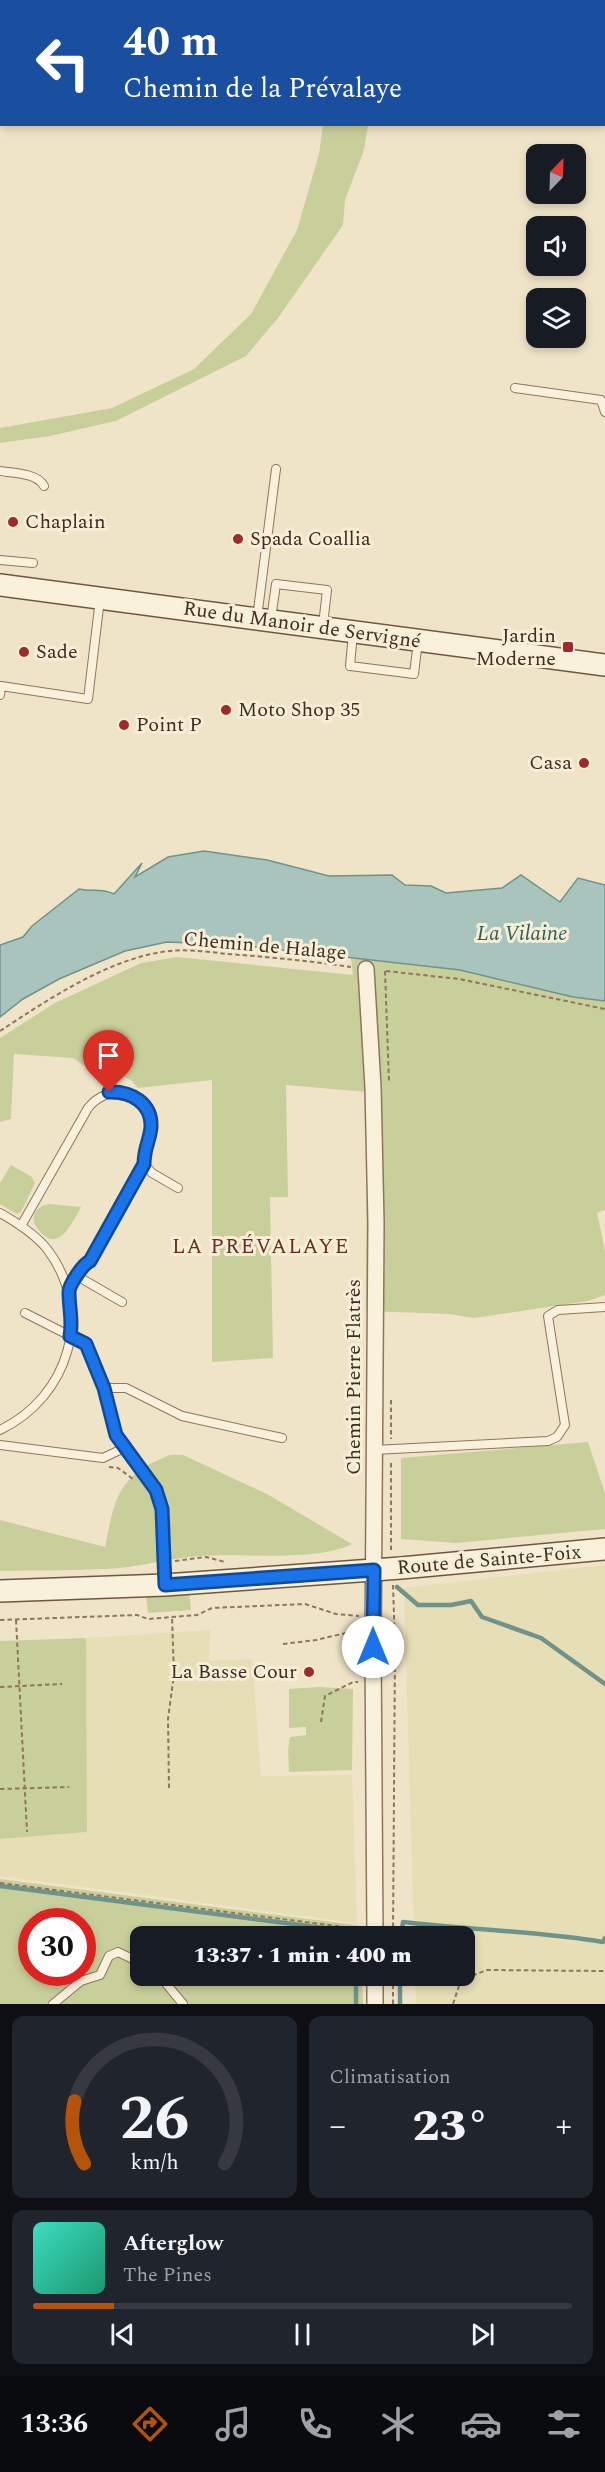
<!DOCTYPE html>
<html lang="fr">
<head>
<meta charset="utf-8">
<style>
  body { margin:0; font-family:Spectral,serif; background:#20242c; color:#f1f3f6; height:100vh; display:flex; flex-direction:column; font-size:22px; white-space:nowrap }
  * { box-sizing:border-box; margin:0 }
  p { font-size:20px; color:#9ea1a6 }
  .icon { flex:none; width:33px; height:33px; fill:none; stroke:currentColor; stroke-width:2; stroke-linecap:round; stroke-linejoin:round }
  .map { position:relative; height:2004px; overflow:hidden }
  .panel { display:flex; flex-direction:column; gap:12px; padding:12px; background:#0d0f14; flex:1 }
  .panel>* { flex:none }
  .top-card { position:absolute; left:0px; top:0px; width:606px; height:126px; box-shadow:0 3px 9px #0003; background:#1a4fa0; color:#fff; overflow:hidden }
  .needle { width:39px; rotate:23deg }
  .fabs { position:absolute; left:526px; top:144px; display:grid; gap:12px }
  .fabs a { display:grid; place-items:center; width:60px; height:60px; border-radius:12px; background:#171b24; box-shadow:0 3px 9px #0003; font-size:30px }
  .speed { position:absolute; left:18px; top:1908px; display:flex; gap:12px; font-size:30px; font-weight:700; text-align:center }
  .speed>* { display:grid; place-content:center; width:78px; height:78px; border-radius:50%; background:#171b24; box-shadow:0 3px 9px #0003; line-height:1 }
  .speed .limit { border:9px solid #d22; background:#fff; color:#111 }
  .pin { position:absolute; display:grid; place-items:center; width:51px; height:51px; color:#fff; margin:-62px -26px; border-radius:50% 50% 50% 0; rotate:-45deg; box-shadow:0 0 6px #0007 }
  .pin .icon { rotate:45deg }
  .me { position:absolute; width:66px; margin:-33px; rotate:0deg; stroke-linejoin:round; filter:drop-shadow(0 0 4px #0008) }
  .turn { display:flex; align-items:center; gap:21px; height:126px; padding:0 24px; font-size:27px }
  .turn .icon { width:78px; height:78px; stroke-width:2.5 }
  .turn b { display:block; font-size:42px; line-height:51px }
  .big { font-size:45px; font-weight:800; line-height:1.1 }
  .panel .card { flex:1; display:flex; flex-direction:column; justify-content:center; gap:9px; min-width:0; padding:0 21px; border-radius:12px; background:#20242c }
  .panel .dial { align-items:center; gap:0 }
  .dial svg { height:156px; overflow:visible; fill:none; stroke:#363941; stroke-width:7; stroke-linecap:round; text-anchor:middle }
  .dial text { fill:#f1f3f6; stroke:none }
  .song { display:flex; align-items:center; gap:18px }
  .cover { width:72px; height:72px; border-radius:9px; background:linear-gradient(135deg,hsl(170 70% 55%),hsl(160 70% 35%)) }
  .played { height:6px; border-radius:3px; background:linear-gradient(90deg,#b45309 15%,#363941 15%) }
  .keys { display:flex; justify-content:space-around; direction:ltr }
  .heat { display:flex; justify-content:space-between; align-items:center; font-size:33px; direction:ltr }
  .panel .tiles { flex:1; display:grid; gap:12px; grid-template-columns:1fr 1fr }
  .card:last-child { grid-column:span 2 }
  .trip { position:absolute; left:130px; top:1926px; width:345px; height:60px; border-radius:12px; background:#171b24; box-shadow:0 3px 9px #0003; font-weight:800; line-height:60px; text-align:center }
  .tab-bar { display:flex; height:96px; justify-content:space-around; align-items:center; background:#090b0e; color:#9ea1a6 }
  .tab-bar .icon { width:42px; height:42px }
  .tab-bar .active { color:#b45309 }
  .tab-bar b { font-size:27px; color:#f1f3f6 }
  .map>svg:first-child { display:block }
  .farmland { fill:#e6deb5 }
  .green { fill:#c9cf9b; fill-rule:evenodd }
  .water { fill:#a9c4bc; stroke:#6f938a; stroke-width:1.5 }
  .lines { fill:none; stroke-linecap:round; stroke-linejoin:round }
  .stream { stroke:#6f938a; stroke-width:4.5 }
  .lane-casing { stroke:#8d765c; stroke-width:10 }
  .street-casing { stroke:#8d765c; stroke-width:18 }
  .secondary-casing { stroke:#6f573f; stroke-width:24 }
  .path { stroke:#8d765c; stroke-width:2; stroke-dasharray:4.5 3; stroke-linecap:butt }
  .lane { stroke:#faf1dc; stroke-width:8 }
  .street { stroke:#faf1dc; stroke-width:15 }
  .secondary { stroke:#faf1dc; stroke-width:21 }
  .route-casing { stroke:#114b97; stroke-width:15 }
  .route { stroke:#1a73e8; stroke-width:10 }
  .poi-dot { fill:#9e2a2b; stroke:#f7eed8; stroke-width:2 }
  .labels { text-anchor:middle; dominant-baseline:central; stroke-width:6; stroke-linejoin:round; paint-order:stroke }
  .poi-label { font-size:20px; fill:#3d2e20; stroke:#f7eed8; text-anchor:start }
  .street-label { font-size:20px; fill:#3d2e20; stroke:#f7eed8 }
  .water-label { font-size:21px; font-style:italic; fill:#2f5d5a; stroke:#f7eed8 }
  .neighbourhood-label { font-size:21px; letter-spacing:1.5px; fill:#6b2e1e; stroke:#f7eed8 }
</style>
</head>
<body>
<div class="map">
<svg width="605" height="2004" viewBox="0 0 605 2004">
  <rect width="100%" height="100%" fill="#f0e4c8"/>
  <g class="farmland">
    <polygon points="605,1565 605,2004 416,2004 415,1976 465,1976 465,1936 414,1936 404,1588"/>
    <polygon points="210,1630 209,1661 252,1659 261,1776 352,1775 357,1923 0,1876 0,1839 87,1832 86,1638"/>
  </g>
  <g class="green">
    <polygon points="323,125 368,125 364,150 345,200 343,225 278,318 246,356 116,421 50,436 0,443 0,428 112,408 194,369 251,314 297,230 319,154"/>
    <polygon points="177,957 353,975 351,958 460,970 605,997 605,1210 597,1213 605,1251 605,1295 588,1301 474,1318 449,1314 366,1311 367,1092 286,1085 288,1197 270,1197 273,1358 212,1362 212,1080 138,1088 131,1080 101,1066 88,1068 73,1058 14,1054 11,1119 0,1122 0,1038 55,1003 141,963"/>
    <polygon points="11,1165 32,1177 35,1183 21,1212 17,1214 0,1204 0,1183"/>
    <path d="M49,1204L81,1207C69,1229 55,1258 34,1223C32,1212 38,1206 49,1204Z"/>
    <polygon points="588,1442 605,1493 605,1529 456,1543 401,1539 401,1458"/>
    <path d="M170,1455H183L267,1494L352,1544C318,1562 242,1553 202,1556C174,1557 147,1565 120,1568C80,1571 40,1570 0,1571V1520L105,1547C115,1497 118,1475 170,1455Z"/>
    <polygon points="189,1591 191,1610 148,1613 146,1595"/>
    <polygon points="86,1638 87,1832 0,1839 0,1641"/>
    <polygon points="319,1687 353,1689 352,1770 289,1772 288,1750 290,1737 306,1735 306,1727 289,1728 289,1689"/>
    <path d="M0,1879L362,1926V1936H141V1976H362L363,2004H0ZM32,1922H82V1972H32Z"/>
  </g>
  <path class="water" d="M204,851L267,860L329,876L392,875L405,885L431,886L446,893L502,888L521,875L560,902L578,878L605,885V1001L573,997L460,970L238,945L167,942L125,951L59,979L23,999L0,1017V945L23,937L32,926L79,889C92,892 102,888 114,894L142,863L135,877L168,857Z"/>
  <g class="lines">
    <g class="stream">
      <polyline points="397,1587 418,1605 451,1605 471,1601 482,1617 541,1638 605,1684"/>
      <polyline points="0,1886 355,1932 355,1936"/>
      <path d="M401,1936L403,1922C469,1930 537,1931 603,1942L605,1938"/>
      <polyline points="356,1976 356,2004"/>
      <polyline points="400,2004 400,1976"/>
    </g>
    <defs>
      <g id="lane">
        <polyline points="515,388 601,400 605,412"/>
        <path d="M0,471C14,473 37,473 44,486"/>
        <polyline points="0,560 33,563"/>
        <polyline points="257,618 276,469"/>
        <polyline points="271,619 276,584 327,590 323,625"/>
        <polyline points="353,633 350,666 414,674 418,641"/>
        <polyline points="0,695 1,686 88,699 100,599"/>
        <path d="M0,1213C16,1222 35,1234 47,1249C95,1312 69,1397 0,1430"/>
        <path d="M21,1226L88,1108C106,1085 144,1086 150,1118C153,1130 145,1139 144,1150C143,1154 144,1160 144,1164L152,1173L178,1188"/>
        <polyline points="77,1276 122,1302"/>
        <polyline points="68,1289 83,1264 90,1261 144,1164"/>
        <polyline points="25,1313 86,1344 104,1388 116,1435 156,1490 162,1509 165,1584"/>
        <polyline points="104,1388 126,1388 182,1416 282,1438"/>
        <polyline points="0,1445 103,1458 124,1448"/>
        <polyline points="374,1450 548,1441 557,1437 565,1425 548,1316 558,1310 605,1307"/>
        <polyline points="157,1976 164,1981 183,2004"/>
        <polyline points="53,2004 81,1981 100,1975 109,1956 118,1952 141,1963"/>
      </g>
      <g id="street">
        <polyline points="366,969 373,1087 376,1223 373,1647 375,1936"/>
        <polyline points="375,1976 375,2004"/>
      </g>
      <g id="secondary">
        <polyline points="0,585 605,665"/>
        <polyline points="0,1591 165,1585 401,1568 605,1549"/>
      </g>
    </defs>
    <use href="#lane" class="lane-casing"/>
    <use href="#street" class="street-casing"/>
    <use href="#secondary" class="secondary-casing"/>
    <g class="path">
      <polyline points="385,971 389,1082"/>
      <polyline points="386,971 459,979 605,1009"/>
      <path d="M0,1031C49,999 109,958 169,951C188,949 209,952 228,954C269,957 310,961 351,967"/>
      <polyline points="391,1400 391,1439"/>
      <polyline points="109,1467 118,1468 133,1479"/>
      <polyline points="391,1550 391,1460"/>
      <polyline points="175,1561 206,1557 225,1562"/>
      <polyline points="393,1585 395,1645 393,1936"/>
      <polyline points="0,1620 137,1615 148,1619 197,1615 212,1608 305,1604 336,1614 359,1616"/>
      <polyline points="16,1620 27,1832"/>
      <polyline points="283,1644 316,1640 359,1630"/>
      <polyline points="0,1687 62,1684"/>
      <polyline points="321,1722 325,1696 353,1682 358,1682"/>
      <polyline points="169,1788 168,1719 174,1674 172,1617"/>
      <polyline points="0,1789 69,1787"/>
      <polyline points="0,1883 360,1929"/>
      <polyline points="393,2004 393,1976"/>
      <polyline points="453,2004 461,1980 487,1970 605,1971"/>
    </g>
    <use href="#lane" class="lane"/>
    <use href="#street" class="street"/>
    <use href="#secondary" class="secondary"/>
  </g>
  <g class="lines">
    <defs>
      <path id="route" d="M109,1092C131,1091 152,1103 151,1127C150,1140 144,1148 144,1164L90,1261C83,1264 69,1285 69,1292C69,1308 73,1321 70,1336L86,1344L104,1388L116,1435L156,1490L162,1509L165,1585L374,1570L373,1647"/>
    </defs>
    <use href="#route" class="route-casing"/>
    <use href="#route" class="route"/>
  </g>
  <g class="poi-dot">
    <circle cx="13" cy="522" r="6"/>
    <circle cx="238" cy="539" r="6"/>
    <rect x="562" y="641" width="12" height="12" rx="3"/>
    <circle cx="24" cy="652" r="6"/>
    <circle cx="226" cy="710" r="6"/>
    <circle cx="124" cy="725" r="6"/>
    <circle cx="584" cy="763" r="6"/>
    <circle cx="309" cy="1672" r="6"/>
  </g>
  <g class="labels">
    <g class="poi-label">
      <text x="25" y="522">Chaplain</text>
      <text x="250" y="539">Spada Coallia</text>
      <text x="556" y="636" text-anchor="end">Jardin<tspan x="556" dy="23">Moderne</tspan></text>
      <text x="36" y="652">Sade</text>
      <text x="238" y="710">Moto Shop 35</text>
      <text x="136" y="725">Point P</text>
      <text x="572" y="763" text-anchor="end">Casa</text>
      <text x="297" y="1672" text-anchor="end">La Basse Cour</text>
    </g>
    <g class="street-label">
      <text transform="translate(302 625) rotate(8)">Rue du Manoir de Servigné</text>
      <text transform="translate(265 946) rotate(5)">Chemin de Halage</text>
      <text transform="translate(354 1377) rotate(-90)">Chemin Pierre Flatrès</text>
      <text transform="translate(489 1560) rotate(-5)">Route de Sainte-Foix</text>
    </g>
    <g class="water-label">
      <text x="522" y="934">La Vilaine</text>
    </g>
    <g class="neighbourhood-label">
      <text x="261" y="1247">LA PRÉVALAYE</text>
    </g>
  </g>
</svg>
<div class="fabs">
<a><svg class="needle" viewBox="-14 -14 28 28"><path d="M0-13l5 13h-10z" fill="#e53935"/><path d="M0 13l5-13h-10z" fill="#9ea1a6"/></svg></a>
<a><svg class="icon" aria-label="sound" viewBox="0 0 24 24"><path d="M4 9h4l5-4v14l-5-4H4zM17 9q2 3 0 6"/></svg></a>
<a><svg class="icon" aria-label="layers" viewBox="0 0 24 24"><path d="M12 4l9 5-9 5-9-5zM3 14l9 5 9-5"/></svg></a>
</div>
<div class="speed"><div class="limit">30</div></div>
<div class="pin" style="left:109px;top:1092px;background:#d93025"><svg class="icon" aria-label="arrive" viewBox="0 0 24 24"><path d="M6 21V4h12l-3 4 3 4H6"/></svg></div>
<svg class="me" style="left:373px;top:1647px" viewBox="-20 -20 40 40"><circle r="19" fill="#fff"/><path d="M0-13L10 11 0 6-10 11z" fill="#1a73e8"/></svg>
<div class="trip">13:37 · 1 min · 400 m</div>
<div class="top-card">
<div class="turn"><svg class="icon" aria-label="left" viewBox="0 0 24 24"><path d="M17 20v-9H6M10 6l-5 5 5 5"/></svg><div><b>40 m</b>Chemin de la Prévalaye</div></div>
</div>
</div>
<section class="panel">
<div class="tiles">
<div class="card dial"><svg viewBox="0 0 100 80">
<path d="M14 69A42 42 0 1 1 86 69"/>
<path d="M14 69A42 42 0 0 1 9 37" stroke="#b45309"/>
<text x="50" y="56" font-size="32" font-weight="700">26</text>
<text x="50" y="72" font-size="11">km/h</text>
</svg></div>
<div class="card"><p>Climatisation</p>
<div class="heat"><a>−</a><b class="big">23°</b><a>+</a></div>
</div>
<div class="card">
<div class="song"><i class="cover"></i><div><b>Afterglow</b><p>The Pines</p></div></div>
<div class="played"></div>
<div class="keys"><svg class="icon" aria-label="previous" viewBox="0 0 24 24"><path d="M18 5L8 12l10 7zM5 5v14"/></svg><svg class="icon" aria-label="pause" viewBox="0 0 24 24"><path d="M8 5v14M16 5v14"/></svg><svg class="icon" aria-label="next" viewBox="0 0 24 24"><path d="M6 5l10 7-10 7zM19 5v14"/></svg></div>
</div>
</div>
</section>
<nav class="tab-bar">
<b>13:36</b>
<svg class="icon active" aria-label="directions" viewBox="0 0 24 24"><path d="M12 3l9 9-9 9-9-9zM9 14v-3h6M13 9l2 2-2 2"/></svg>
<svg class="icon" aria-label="music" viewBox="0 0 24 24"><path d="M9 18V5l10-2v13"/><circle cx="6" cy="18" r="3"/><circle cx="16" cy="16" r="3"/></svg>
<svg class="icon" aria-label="phone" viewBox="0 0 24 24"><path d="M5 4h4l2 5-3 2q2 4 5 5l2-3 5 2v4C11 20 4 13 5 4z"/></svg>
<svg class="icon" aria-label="climate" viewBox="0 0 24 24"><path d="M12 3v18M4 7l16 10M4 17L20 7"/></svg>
<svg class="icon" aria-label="car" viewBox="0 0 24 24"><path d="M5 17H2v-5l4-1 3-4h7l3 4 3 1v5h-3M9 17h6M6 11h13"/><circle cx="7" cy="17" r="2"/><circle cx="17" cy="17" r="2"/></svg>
<svg class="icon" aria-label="filters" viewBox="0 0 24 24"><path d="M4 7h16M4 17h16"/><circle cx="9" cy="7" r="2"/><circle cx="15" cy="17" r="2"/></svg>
</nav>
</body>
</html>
